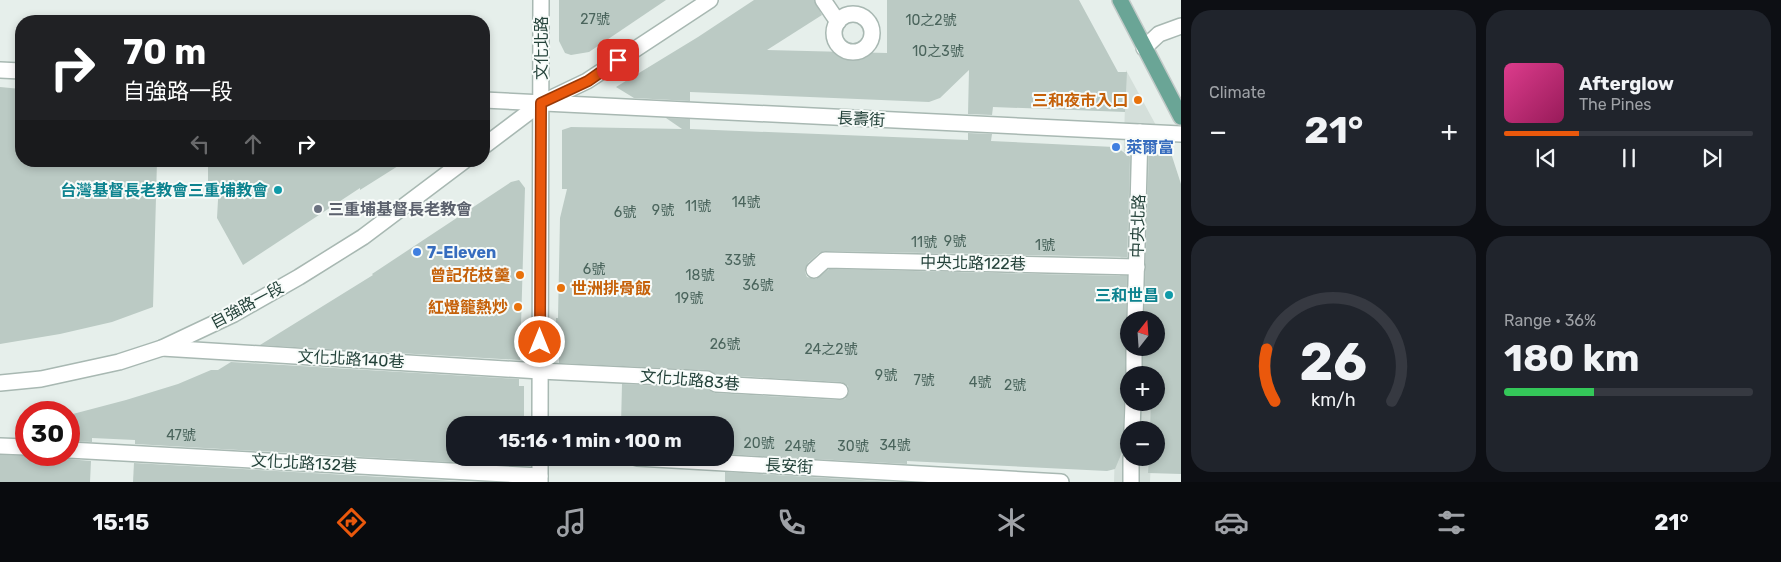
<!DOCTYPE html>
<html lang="en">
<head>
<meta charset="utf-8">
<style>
  body { margin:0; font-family:Rubik,"Noto Sans TC",sans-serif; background:#20242c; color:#f1f3f6; height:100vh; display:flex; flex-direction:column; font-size:19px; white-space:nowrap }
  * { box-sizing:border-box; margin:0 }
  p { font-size:16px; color:#9ea1a6 }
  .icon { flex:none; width:28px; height:28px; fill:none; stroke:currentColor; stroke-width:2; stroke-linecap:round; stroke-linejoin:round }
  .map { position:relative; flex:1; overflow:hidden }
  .sheet { display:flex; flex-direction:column; gap:10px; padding:10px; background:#0d0f14; width:600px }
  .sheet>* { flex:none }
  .banner { position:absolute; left:15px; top:15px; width:475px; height:152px; border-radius:20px; box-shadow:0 2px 8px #0003; background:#202124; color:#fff; overflow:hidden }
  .needle { width:32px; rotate:17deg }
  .controls { position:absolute; left:1120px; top:311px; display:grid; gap:10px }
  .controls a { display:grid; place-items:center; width:45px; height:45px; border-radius:50%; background:#171b24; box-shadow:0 2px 8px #0003; font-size:25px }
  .speed { position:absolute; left:15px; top:401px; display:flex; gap:10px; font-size:25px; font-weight:700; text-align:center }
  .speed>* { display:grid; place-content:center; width:65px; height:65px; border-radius:50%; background:#171b24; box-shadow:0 2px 8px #0003; line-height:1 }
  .speed .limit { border:8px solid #d22; background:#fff; color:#111 }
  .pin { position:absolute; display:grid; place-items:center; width:42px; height:42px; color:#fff; margin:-21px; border-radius:10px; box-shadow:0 2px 8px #0006 }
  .me { position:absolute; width:55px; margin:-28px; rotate:0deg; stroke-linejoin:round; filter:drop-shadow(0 0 4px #0008) }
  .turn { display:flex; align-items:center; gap:18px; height:105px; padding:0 25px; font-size:22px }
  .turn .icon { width:65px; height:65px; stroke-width:2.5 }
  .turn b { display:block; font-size:35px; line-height:42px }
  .lanes { display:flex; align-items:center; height:48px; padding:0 25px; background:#0003; justify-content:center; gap:25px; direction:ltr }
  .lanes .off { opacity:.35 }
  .big { font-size:38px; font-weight:700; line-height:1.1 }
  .sheet .card { flex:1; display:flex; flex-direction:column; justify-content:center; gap:8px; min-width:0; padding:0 18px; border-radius:20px; background:#20242c }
  .sheet .dial { align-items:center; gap:0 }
  .dial svg { height:130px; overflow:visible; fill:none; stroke:#363941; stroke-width:7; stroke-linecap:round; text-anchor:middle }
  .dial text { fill:#f1f3f6; stroke:none }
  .song { display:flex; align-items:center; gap:15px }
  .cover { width:60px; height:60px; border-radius:8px; background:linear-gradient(135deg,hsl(330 70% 55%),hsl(330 70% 35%)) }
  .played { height:5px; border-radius:2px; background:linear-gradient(90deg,#ea580c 30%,#363941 30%) }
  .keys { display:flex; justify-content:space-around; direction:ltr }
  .heat { display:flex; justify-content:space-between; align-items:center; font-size:28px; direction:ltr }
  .charge { height:8px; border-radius:4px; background:linear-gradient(90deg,#34c759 36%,#363941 0) }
  .sheet .tiles { flex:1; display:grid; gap:10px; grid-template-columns:repeat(2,1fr) }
  .trip { position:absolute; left:446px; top:416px; width:288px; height:50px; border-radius:20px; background:#171b24; box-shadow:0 2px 8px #0003; font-weight:700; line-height:50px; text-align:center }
  .tabs { display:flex; height:80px; justify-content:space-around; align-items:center; background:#090b0e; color:#9ea1a6 }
  .tabs .icon { width:35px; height:35px }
  .tabs .on { color:#ea580c }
  .tabs b { font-size:22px; color:#f1f3f6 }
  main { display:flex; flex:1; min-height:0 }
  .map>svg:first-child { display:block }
  .built { fill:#d4dfda }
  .building { fill:#bbcac4 }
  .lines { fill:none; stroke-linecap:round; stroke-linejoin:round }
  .minor-casing { stroke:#a8b8b2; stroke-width:18 }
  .major-casing { stroke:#c2cac8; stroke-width:18 }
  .minor { stroke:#fff; stroke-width:15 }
  .major { stroke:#6aa596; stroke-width:15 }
  .route-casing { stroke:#983908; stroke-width:12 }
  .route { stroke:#ea580c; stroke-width:9 }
  .food-dot { fill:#e8710a; stroke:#f7fbf9; stroke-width:2 }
  .shop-dot { fill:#3f7fe0; stroke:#f7fbf9; stroke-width:2 }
  .culture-dot { fill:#0f9aa8; stroke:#f7fbf9; stroke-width:2 }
  .worship-dot { fill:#6b7280; stroke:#f7fbf9; stroke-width:2 }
  .labels { text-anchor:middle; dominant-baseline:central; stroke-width:4; stroke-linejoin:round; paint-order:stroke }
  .number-label { font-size:14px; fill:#4a645c }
  .street-label { font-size:16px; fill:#24423a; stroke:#f7fbf9 }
  .food-label { font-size:16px; font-weight:bold; fill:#c56008; stroke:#f7fbf9; text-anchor:end }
  .shop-label { font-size:16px; font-weight:bold; fill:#366cbe; stroke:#f7fbf9; text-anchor:start }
  .culture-label { font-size:16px; font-weight:bold; fill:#0d838f; stroke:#f7fbf9; text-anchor:end }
  .worship-label { font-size:16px; font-weight:bold; fill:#5b616d; stroke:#f7fbf9; text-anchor:start }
</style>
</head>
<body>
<main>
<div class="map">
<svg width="1181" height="482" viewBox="0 0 1181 482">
  <rect width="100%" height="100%" fill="#e6efeb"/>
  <polygon class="built" points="1126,70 1158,129 1154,320 1129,320 1129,348 1153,348 1153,375 1129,375 1129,402 1152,403 1152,430 1129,430 1129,458 1151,458 1150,482 1114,482"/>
  <g class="building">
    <polygon points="559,0 666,0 589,52 571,55 565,53 559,41"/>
    <polygon points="754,0 814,0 822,15 767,50 887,53 887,0 1079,0 1118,72 1127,72 1125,112 993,107 992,115 968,114 969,70 940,98 929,102 690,92 690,101 634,98 616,87 698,37"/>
    <polygon points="0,87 21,89 21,161 157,161 153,307 112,322 60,334 0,344"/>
    <polygon points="666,118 690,119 690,129 968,140 968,133 992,134 991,141 1114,147 1118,148 1130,157 1127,257 825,251 819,253 808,263 805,272 807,277 816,279 829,269 1127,276 1126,320 1129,327 1129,340 1125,348 1125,375 1129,383 1129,394 1125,397 1124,402 1123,430 1124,435 1128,438 1115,469 1107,471 907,461 907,464 725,454 725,425 621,425 622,384 704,388 715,393 839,400 845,399 849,392 848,386 841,382 719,375 707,370 559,363 559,346 555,346 556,318 558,318 560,218 567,189 562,189 562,130 571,127 682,129"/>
    <polygon points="1169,147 1181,184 1181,474 1148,473 1149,458 1156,458 1156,430 1150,430 1151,402 1156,402 1156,375 1143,375 1143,348 1156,348 1156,320 1144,320 1149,148"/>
    <polygon points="208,161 406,161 360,190 360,188 243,265 217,218 219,182 208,182"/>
    <polygon points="519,180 525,188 520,360 260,345 373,275 372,274 511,182"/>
    <polygon points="231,362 519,379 519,386 524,386 524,425 455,425 455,458 516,458 503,465 135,444 135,440 92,438 92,442 69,441 69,415 126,400 178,384 211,370 218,370"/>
    <polygon points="0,455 62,456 68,459 91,461 90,482 0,482"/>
    <polygon points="134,463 472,482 133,482"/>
    <polygon points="725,472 895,482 725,482"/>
  </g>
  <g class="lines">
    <defs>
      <g id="minor">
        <polyline points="823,0 838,22"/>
        <circle cx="853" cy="33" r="19"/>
        <polyline points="1144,48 1159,34 1181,26"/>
        <polyline points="0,70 21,71"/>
        <polyline points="484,100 1181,134"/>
        <polyline points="484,146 541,103 587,81 710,0"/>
        <polyline points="814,270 825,260 1137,267"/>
        <polyline points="1135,320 1140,132"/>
        <polyline points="162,348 540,371 707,379 716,384 840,391"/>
        <polyline points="1134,375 1134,348"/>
        <polyline points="0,383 41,379 119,362 162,348 234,314 299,277 363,237 464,161"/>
        <polyline points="540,425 541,0"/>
        <polyline points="1132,430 1133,402"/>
        <polyline points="0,446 26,447"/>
        <polyline points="69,450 540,476"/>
        <polyline points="637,458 1061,482"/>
        <polyline points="540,482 540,458"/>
        <polyline points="1131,482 1131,458"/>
      </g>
      <polyline id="major" points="1120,0 1181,117"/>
    </defs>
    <use href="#minor" class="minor-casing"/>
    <use href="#major" class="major-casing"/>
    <use href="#minor" class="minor"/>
    <use href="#major" class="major"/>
  </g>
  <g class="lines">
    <defs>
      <polyline id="route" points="540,342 541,103 588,81 618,60"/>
    </defs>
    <use href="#route" class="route-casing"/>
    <use href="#route" class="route"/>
  </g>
  <g class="food-dot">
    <circle cx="1138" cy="100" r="5"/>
    <circle cx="520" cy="275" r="5"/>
    <circle cx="561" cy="288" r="5"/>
    <circle cx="518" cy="307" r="5"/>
  </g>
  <g class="shop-dot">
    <circle cx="1116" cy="147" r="5"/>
    <circle cx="417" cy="252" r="5"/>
  </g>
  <g class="culture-dot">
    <circle cx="278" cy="190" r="5"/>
    <circle cx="1169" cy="295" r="5"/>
  </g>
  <circle class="worship-dot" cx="318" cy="209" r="5"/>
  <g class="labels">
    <g class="number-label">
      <text x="595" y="19">27號</text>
      <text x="931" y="20">10之2號</text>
      <text x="938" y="51">10之3號</text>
      <text x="746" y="202">14號</text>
      <text x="698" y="206">11號</text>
      <text x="663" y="210">9號</text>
      <text x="625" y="212">6號</text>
      <text x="955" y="241">9號</text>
      <text x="924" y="242">11號</text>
      <text x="1045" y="245">1號</text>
      <text x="740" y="260">33號</text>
      <text x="594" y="269">6號</text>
      <text x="700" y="275">18號</text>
      <text x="758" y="285">36號</text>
      <text x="689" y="298">19號</text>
      <text x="725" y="344">26號</text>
      <text x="831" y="349">24之2號</text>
      <text x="886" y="375">9號</text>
      <text x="924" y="380">7號</text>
      <text x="980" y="382">4號</text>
      <text x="1015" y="385">2號</text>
      <text x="181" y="435">47號</text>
      <text x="759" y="443">20號</text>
      <text x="895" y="445">34號</text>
      <text x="800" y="446">24號</text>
      <text x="853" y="446">30號</text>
    </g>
    <g class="street-label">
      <text transform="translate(541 48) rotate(-90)">文化北路</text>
      <text transform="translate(861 119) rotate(3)">長壽街</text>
      <text transform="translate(1138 226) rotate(-88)">中央北路</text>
      <text transform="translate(973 263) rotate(1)">中央北路122巷</text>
      <text transform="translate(247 305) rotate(-28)">自強路一段</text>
      <text transform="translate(351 359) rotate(3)">文化北路140巷</text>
      <text transform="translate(690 380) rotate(5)">文化北路83巷</text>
      <text transform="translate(304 463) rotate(3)">文化北路132巷</text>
      <text transform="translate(789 466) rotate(3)">長安街</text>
    </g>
    <g class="food-label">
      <text x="1128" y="100">三和夜市入口</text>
      <text x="510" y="275">曾記花枝羹</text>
      <text x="571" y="288" text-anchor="start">世洲排骨飯</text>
      <text x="508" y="307">紅燈籠熱炒</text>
    </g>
    <g class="shop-label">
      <text x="1126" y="147">萊爾富</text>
      <text x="427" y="252">7-Eleven</text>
    </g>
    <g class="culture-label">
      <text x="268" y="190">台灣基督長老教會三重埔教會</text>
      <text x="1159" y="295">三和世昌</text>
    </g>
    <g class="worship-label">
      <text x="328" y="209">三重埔基督長老教會</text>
    </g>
  </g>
</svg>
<div class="controls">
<a><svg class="needle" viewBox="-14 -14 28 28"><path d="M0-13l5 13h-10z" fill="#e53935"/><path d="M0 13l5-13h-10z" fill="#9ea1a6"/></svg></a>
<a>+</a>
<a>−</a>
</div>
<div class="speed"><div class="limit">30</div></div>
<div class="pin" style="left:618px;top:60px;background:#d93025"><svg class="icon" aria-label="arrive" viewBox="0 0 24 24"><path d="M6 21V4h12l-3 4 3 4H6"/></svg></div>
<svg class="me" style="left:540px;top:342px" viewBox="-20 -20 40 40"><circle r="17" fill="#ea580c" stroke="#fff" stroke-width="3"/><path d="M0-11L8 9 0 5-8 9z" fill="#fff"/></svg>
<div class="trip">15:16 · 1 min · 100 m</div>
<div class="banner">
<div class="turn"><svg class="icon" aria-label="right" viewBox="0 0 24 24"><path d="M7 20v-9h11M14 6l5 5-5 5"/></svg><div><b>70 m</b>自強路一段</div></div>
<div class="lanes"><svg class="icon off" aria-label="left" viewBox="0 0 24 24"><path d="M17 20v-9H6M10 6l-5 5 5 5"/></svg><svg class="icon off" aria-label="ahead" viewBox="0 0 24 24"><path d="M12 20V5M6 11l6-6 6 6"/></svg><svg class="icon" aria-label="right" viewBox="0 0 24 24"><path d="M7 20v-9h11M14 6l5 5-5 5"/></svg></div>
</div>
</div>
<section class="sheet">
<div class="tiles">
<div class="card"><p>Climate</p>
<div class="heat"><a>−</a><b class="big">21°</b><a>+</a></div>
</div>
<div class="card">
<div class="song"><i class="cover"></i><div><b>Afterglow</b><p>The Pines</p></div></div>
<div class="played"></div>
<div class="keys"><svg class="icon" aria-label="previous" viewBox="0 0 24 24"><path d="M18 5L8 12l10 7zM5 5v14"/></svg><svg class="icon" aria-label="pause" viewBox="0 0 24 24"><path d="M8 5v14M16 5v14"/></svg><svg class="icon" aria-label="next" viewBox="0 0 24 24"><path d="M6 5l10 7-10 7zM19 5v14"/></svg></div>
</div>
<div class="card dial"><svg viewBox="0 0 100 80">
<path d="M14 69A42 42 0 1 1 86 69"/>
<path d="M14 69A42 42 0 0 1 9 37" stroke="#ea580c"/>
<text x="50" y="56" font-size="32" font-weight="700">26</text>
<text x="50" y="72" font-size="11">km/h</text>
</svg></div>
<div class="card"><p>Range · 36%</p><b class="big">180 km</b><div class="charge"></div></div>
</div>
</section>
</main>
<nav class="tabs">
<b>15:15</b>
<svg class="icon on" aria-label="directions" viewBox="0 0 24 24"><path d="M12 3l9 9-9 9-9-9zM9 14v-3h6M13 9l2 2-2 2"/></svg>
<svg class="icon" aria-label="music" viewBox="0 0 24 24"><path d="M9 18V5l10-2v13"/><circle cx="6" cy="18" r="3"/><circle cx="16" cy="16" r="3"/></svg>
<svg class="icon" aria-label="phone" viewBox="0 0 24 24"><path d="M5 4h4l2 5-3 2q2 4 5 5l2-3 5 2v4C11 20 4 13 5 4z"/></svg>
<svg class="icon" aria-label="climate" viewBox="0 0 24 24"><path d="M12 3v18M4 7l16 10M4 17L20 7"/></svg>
<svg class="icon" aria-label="car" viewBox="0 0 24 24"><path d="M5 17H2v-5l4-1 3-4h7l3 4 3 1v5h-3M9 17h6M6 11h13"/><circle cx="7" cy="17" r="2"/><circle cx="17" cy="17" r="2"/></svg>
<svg class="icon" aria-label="filters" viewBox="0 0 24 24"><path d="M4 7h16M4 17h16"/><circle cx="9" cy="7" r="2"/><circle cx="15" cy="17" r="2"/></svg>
<b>21°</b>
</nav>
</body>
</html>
